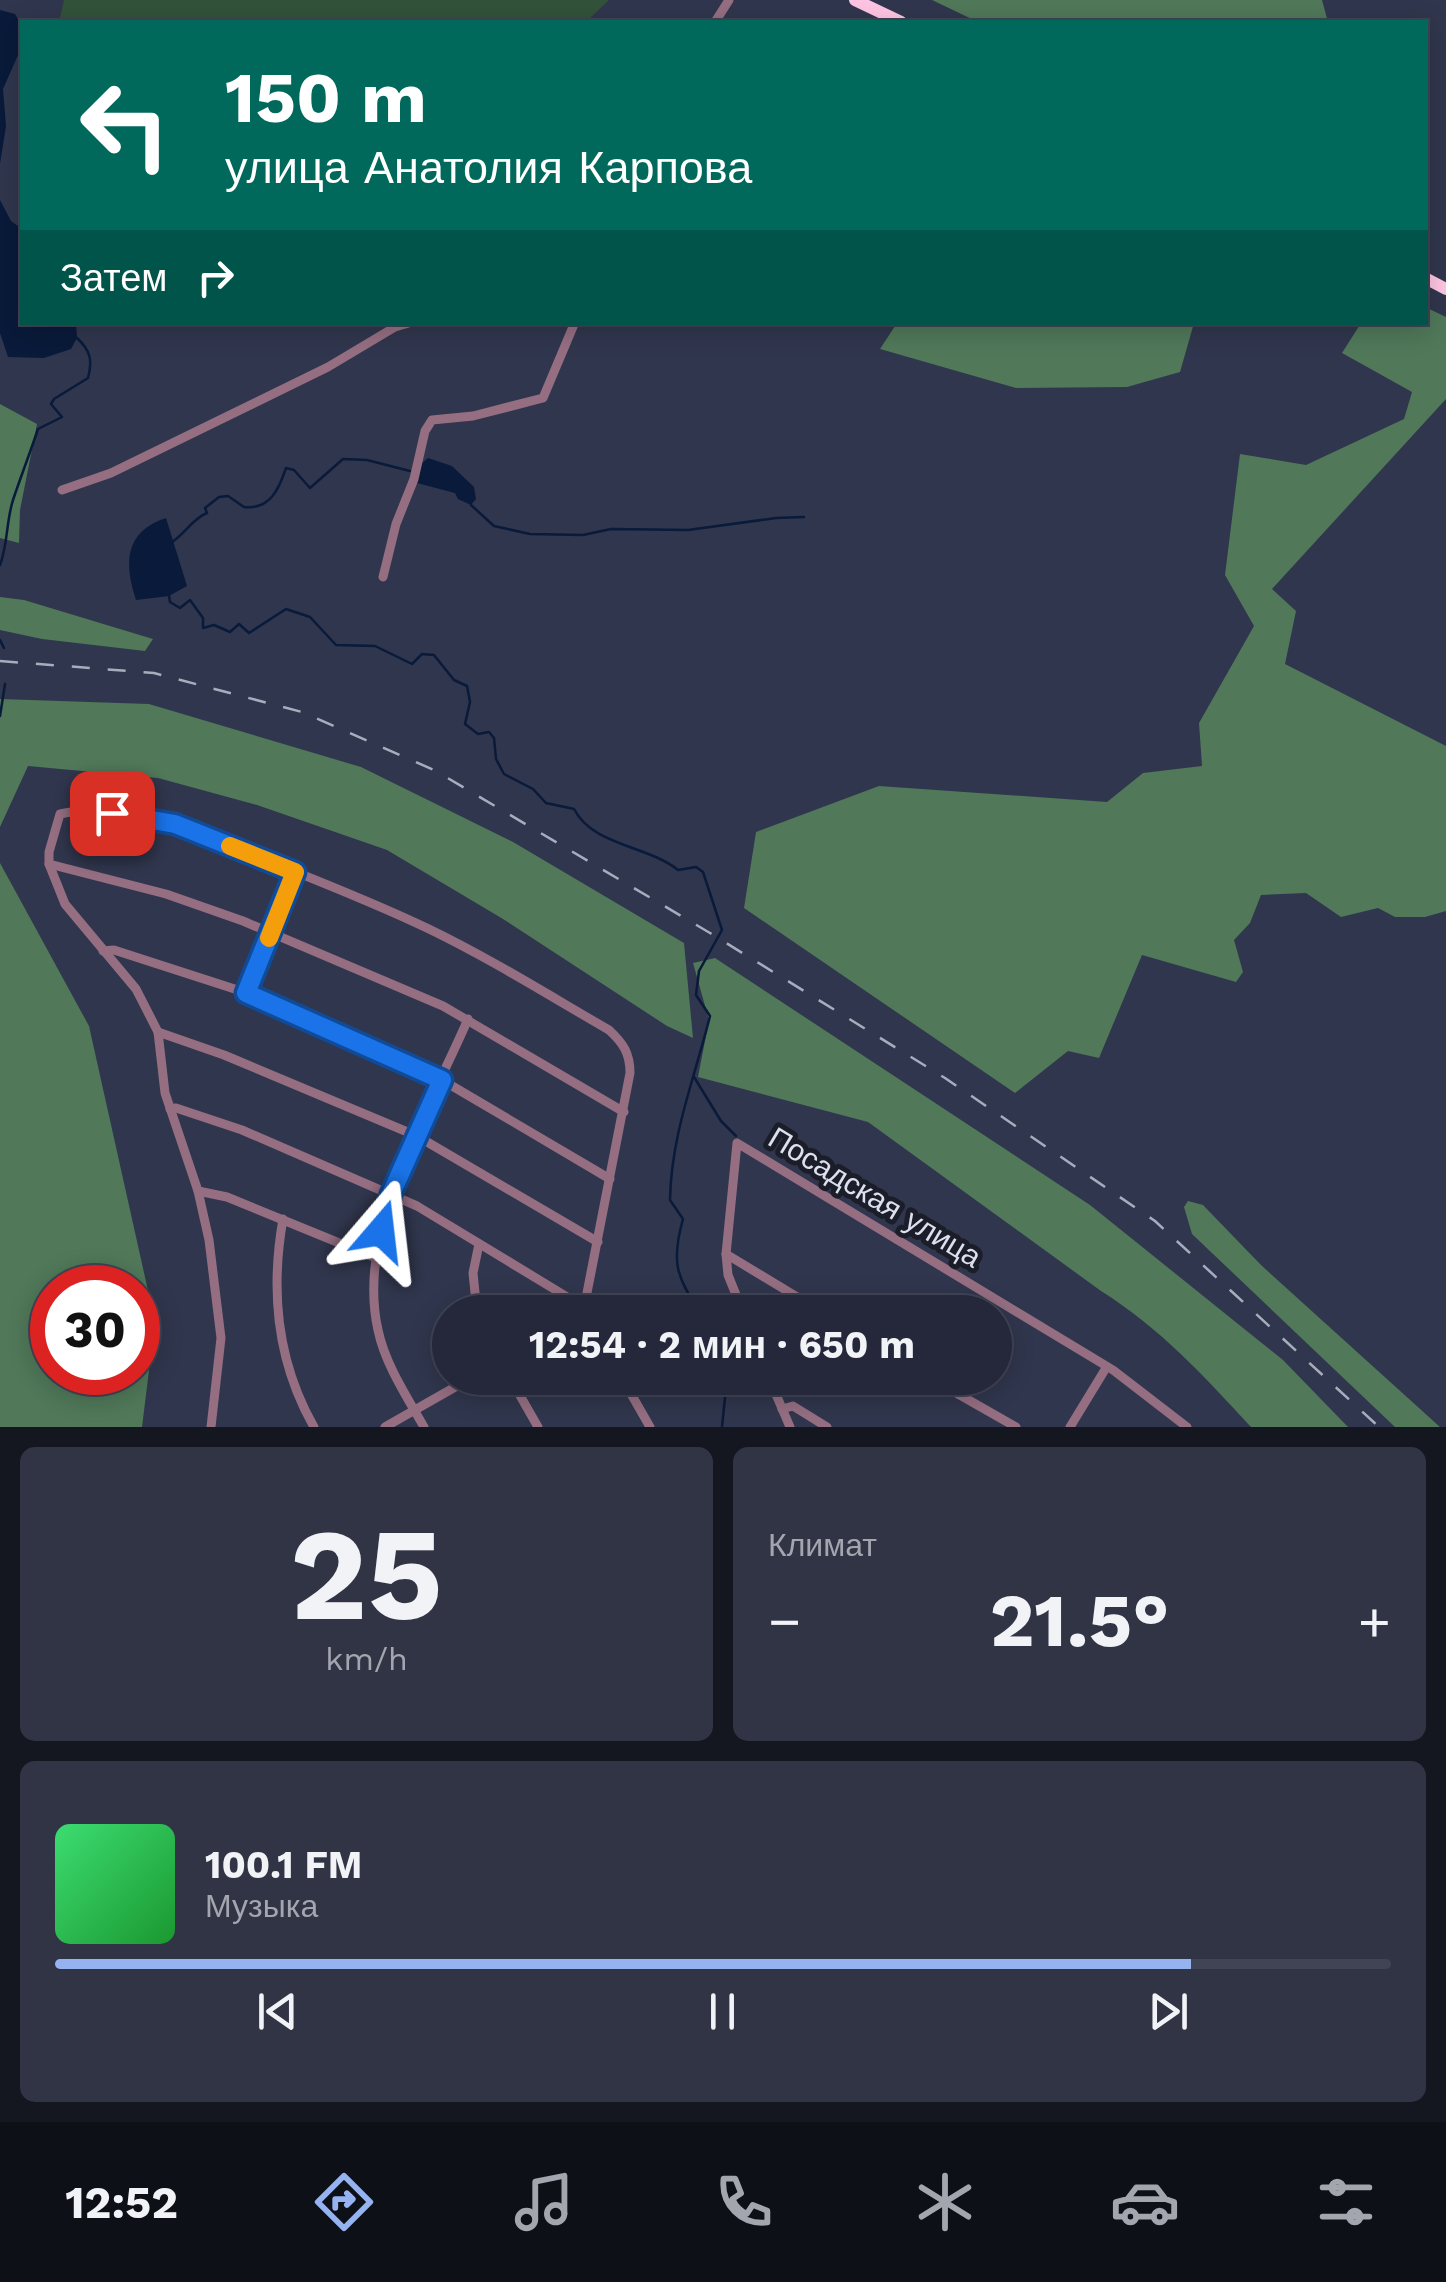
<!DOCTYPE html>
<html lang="ru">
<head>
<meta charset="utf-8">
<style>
  body { margin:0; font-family:"Work Sans",sans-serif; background:#303445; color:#f1f3f6; height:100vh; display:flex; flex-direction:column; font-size:38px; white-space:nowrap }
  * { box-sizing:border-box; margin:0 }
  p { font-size:32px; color:#a3a6af }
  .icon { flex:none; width:55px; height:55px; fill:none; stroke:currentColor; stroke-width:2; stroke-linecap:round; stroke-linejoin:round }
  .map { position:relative; height:1427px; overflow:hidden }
  .drawer { display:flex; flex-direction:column; gap:20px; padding:20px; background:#141620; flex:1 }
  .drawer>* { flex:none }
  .top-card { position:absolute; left:20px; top:20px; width:1408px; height:305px; border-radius:0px; box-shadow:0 5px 25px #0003,0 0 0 2px #414454; background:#00695c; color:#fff; overflow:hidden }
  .speed { position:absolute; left:30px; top:1265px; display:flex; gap:20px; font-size:50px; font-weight:700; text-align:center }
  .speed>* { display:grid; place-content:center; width:130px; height:130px; border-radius:50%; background:#24283a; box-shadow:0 5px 25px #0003,0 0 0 2px #414454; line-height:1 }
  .speed .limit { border:15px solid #d22; background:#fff; color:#111 }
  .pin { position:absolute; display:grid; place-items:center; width:85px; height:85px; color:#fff; margin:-42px; border-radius:20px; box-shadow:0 5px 15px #0006 }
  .me { position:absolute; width:110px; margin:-55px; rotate:17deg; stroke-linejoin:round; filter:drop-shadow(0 0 8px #0008) }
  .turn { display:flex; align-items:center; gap:35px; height:210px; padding:0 40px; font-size:45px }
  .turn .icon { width:130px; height:130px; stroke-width:2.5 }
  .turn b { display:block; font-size:70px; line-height:85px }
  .then { display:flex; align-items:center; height:95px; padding:0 40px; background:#0003; gap:20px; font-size:38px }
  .big { font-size:75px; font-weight:700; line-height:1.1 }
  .drawer .card { flex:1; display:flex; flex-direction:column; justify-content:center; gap:15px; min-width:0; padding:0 35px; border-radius:15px; background:#303445 }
  .drawer .dial { align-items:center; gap:0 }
  .dial b { font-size:130px; line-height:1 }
  .song { display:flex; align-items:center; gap:30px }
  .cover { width:120px; height:120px; border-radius:15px; background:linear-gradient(135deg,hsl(140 70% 55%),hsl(130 70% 35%)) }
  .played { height:10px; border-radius:5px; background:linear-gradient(90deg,#95b2f1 85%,#414454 85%) }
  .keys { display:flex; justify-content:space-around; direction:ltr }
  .heat { display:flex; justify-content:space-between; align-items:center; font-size:55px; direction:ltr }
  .drawer .tiles { flex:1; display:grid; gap:20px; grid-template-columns:1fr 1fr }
  .card:last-child { grid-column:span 2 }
  .trip { position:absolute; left:432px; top:1295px; width:580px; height:100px; border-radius:50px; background:#24283a; box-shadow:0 5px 25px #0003,0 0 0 2px #414454; font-weight:700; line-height:100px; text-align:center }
  .tabs { display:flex; height:160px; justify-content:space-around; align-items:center; background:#0e1017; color:#a3a6af }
  .tabs .icon { width:70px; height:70px }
  .tabs .selected { color:#95b2f1 }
  .tabs b { font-size:45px; color:#f1f3f6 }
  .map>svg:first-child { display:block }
  .green { fill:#33523a }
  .forest { fill:#507859; fill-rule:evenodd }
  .water { fill:#091a3a }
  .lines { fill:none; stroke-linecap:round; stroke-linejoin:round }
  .stream { stroke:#091a3a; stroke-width:2.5 }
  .minor { stroke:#956e82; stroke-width:9 }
  .highway { stroke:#fec5e3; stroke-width:12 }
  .rail { stroke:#a8adbe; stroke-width:2.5; stroke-dasharray:18 18; stroke-linecap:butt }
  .route-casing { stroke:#114b97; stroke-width:25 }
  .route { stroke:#1a73e8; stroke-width:18 }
  .slow { stroke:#f59e0b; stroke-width:18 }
  .labels { text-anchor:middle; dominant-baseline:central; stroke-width:10; stroke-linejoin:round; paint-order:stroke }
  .street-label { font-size:30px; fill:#dce0ef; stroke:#1b1e29 }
</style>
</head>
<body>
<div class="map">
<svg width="1446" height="1427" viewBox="0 0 1446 1427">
  <rect width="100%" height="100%" fill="#30364d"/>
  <polygon class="green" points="64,0 609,0 586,22 59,22"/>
  <g class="forest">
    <polygon points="932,0 1322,0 1328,22 978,22"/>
    <polygon points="1425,307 1446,317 1446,399 1272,589 1296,611 1285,664 1446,746 1446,911 1425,917 1395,917 1378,908 1341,917 1306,893 1261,895 1250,923 1234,940 1243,972 1236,982 1142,955 1099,1058 1068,1051 1015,1093 744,908 756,832 879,786 1107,802 1143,773 1202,766 1199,723 1254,626 1225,575 1240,454 1306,465 1404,419 1412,392 1342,353 1361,323 1425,322"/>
    <polygon points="897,323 897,322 1194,323 1180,372 1127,387 1016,388 880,349"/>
    <polygon points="0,404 37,424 20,510 19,543 0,538"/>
    <polygon points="0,597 24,600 153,639 145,651 42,639 0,630"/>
    <polygon points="0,699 149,704 361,767 513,842 684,943 693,1038 667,1026 503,919 387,850 257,805 158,778 28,766 0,827"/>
    <path d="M0,863L89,1026L155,1322L142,1427H0ZM52,1288H138V1372H52Z"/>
    <path d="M715,958L1090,1205L1283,1360L1348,1427H1251C1204,1376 1160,1328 1101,1291L868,1122L698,1077L709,1020L693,963Z"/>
    <polygon points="1188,1201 1203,1205 1261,1265 1440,1427 1395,1427 1192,1234 1184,1207"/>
  </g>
  <g class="water">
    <polygon points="0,10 15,14 22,26 22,46 3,89 6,126 0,164"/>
    <polygon points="0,200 11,221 22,229 22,322 76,323 77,338 71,349 44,358 8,357 0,333"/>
    <polygon points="428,458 452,466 474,487 476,499 471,505 458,499 455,493 417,483 420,465"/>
    <path d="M166,518L187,586L169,596L136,600C124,563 124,532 166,518Z"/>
  </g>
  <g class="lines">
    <g class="stream">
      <polyline points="471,505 494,526 530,534 583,535 611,529 688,530 776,518 804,517"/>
      <path d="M172,542C185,534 193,518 207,513L205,508L219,497L228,496L244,507C270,510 279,489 286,468L294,470L310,488L343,459L367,460L410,471"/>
      <path d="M0,565C8,544 6,522 13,500C21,476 30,453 38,429L62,417L51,404L54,399L88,378C93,360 90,350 77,338"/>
      <path d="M169,596L170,602L180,608L190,600L203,618V628L214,625L230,632L239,624L249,633L286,609L310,617L336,645L375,646L412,664L422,654L434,655L454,680L467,686L470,702L465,724L478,734L489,732L494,738L496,759L504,774L533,789L546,803L574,809C593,846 647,845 678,870L696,867L703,872L722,930L699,971L696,995L710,1016C695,1077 671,1135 670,1200L683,1219C671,1262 676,1276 700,1312"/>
      <polyline points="0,640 4,648"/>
      <polyline points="0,716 5,684"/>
      <polyline points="694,1077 721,1121 736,1136"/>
      <polyline points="722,1427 727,1378"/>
    </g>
    <g class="minor">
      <polyline points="715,22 729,0"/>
      <polyline points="62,490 111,473 328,367 395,327 412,322"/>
      <polyline points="383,577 396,524 414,479 425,431 432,420 473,416 543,398 575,322"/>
      <polyline points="49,864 166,894 243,921 443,1006 624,1112"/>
      <polyline points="103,951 114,950 247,993 442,1080 610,1179"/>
      <polyline points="247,993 295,871"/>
      <polyline points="158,1032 224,1055 417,1136 598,1242"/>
      <polyline points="170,1109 176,1108 242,1130 417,1206 587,1309"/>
      <polyline points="198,1191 227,1197 376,1258"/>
      <path d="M283,1219C270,1292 277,1362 314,1427"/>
      <polyline points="726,1254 822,1312"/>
      <polyline points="477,1312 473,1273 479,1244"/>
      <polyline points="743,1312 728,1275 726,1254 737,1143 1113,1370 1187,1427"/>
      <polyline points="510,1378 538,1427"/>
      <polyline points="622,1378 650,1427"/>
      <polyline points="769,1378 790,1427"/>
      <polyline points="930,1378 1016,1427"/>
      <polyline points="782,1409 793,1406 827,1427"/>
      <path d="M211,1427L221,1338L209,1240L198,1191L165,1093L158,1032L136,989L65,904L49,864V852L60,814C129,800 203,835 266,860C321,882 375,903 429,929C491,959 550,996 609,1030C623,1043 630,1053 630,1073L586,1298L589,1312"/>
      <polyline points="385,1427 471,1378"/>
      <path d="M424,1427C407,1397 385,1364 378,1330C355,1229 429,1110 468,1019"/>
      <polyline points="1070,1427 1106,1368"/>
    </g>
    <g class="highway">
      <polyline points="855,0 901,22"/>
      <polyline points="1425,278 1446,289"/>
    </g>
    <polyline class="rail" points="0,661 154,673 302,712 434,770 710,933 945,1078 1155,1221 1379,1427"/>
  </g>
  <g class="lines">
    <defs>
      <polyline id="route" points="112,813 175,824 295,872 246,993 442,1080 391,1194 381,1231"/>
    </defs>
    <use href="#route" class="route-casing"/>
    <use href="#route" class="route"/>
    <polyline class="slow" points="230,846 295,872 269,938"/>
  </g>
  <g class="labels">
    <g class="street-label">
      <text transform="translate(875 1197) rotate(31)">Посадская улица</text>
    </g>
  </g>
</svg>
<div class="speed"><div class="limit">30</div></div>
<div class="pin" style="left:112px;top:813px;background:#d93025"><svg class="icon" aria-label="arrive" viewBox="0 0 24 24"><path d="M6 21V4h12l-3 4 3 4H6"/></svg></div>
<svg class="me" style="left:381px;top:1231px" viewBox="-20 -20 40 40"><path d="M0-17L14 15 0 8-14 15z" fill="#1a73e8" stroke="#fff" stroke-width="4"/></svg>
<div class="trip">12:54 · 2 мин · 650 m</div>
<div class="top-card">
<div class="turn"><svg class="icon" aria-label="left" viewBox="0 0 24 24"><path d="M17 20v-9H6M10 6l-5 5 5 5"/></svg><div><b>150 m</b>улица Анатолия Карпова</div></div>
<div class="then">Затем<svg class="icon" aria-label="right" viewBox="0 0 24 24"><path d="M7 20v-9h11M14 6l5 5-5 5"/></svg></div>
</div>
</div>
<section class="drawer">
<div class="tiles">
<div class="card dial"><b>25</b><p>km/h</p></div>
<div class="card"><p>Климат</p>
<div class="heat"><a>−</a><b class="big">21.5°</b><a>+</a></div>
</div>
<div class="card">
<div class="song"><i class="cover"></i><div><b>100.1 FM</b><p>Музыка</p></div></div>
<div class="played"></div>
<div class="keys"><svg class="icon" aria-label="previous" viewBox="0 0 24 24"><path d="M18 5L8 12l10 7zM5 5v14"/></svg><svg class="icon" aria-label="pause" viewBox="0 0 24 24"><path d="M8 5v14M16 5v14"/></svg><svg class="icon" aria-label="next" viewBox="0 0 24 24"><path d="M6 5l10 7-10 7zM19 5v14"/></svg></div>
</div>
</div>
</section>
<nav class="tabs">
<b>12:52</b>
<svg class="icon selected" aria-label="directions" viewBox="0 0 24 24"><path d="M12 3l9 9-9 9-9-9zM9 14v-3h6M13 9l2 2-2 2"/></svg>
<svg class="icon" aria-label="music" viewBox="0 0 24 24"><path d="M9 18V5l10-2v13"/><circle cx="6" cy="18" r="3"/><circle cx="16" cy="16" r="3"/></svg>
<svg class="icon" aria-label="phone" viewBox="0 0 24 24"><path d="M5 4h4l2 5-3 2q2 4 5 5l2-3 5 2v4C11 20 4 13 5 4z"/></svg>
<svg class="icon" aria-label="climate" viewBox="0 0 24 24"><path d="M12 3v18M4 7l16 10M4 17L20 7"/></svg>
<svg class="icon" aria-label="car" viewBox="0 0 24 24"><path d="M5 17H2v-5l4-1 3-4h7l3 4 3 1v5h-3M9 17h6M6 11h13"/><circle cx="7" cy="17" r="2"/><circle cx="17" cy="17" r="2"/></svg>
<svg class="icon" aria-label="filters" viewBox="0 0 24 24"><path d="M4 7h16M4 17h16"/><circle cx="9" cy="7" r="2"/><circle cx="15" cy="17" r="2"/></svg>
</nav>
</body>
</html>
